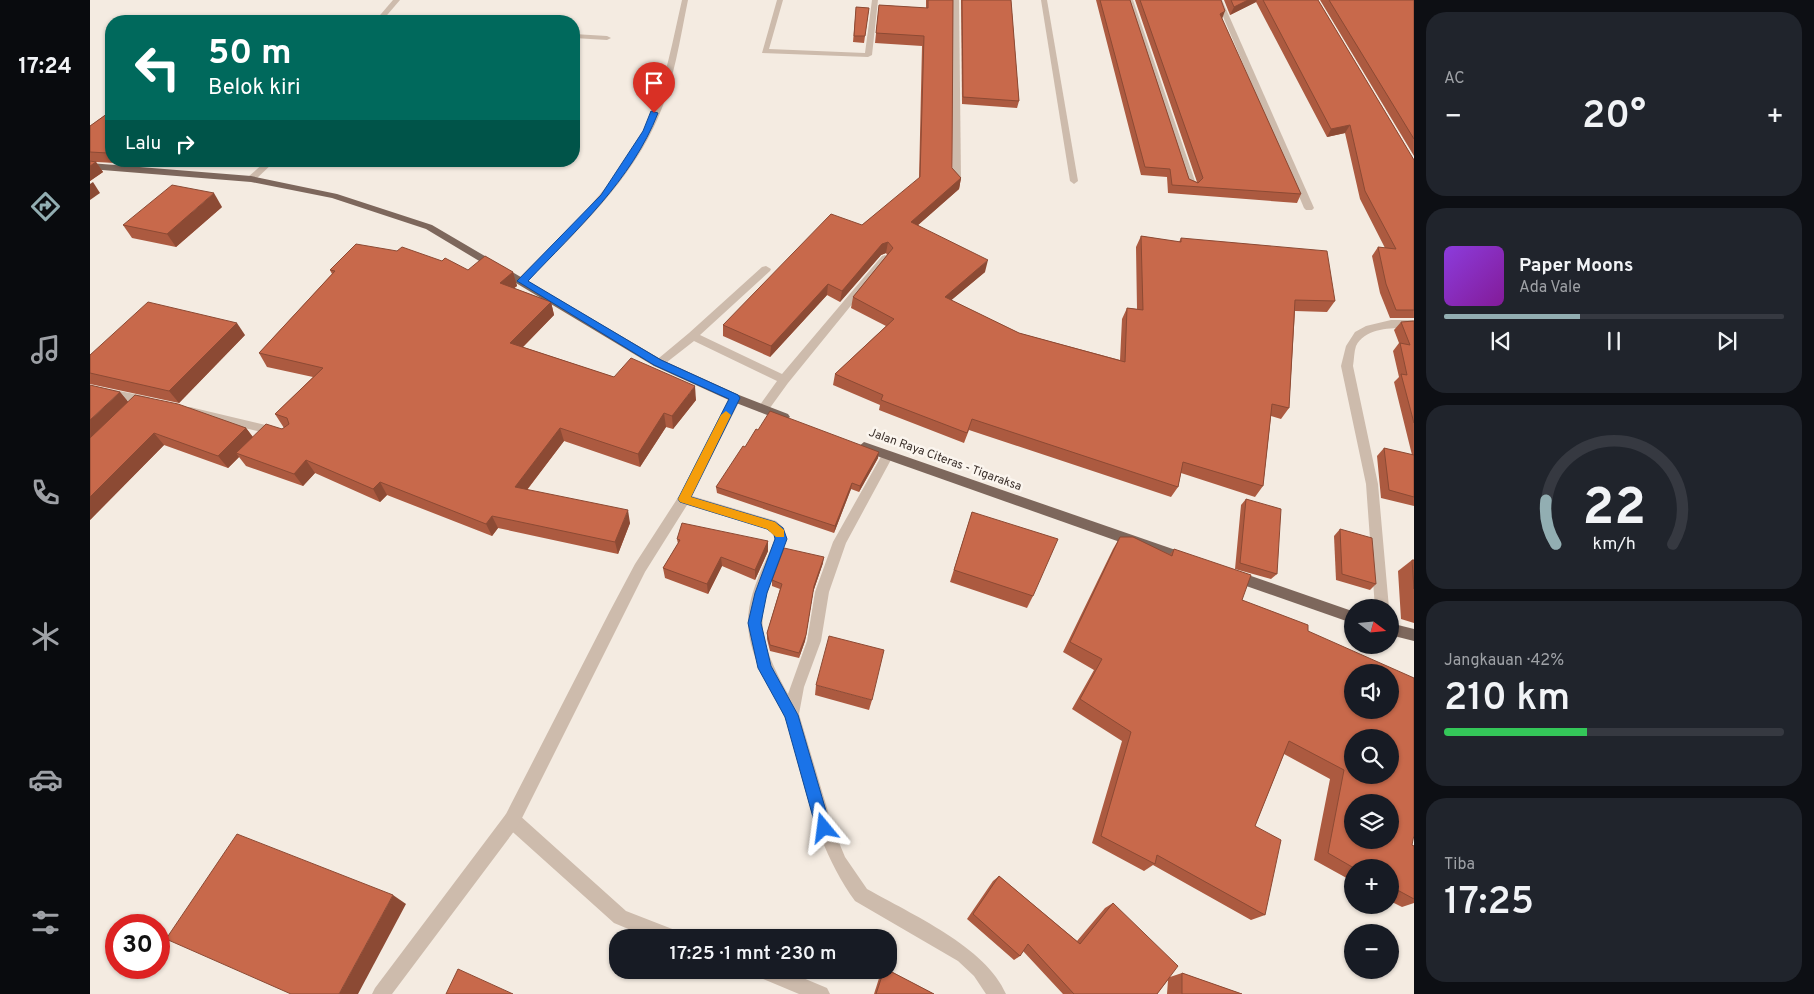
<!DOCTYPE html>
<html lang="id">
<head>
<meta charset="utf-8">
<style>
  body { margin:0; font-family:Overpass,sans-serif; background:#20242c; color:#f1f3f6; height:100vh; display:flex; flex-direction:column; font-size:19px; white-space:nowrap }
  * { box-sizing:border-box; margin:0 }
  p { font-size:16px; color:#9ea1a6 }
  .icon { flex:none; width:28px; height:28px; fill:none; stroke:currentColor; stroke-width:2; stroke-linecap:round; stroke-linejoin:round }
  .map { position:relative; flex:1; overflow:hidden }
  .sheet { display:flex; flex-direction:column; gap:12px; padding:12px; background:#0d0f14; width:400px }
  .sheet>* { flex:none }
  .hud { position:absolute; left:15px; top:15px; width:475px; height:152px; border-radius:20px; box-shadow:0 1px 4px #0004; background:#00695c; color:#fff; overflow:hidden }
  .needle { width:32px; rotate:106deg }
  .fabs { position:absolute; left:1254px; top:599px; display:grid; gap:10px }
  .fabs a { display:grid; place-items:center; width:55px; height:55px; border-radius:50%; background:#171b24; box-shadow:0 1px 4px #0004; font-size:25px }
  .speed { position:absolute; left:15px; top:914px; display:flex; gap:10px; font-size:25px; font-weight:700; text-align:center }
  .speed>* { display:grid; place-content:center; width:65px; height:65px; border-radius:50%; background:#171b24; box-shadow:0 1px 4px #0004; line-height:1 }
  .speed .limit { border:8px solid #d22; background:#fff; color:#111 }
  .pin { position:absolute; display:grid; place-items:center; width:42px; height:42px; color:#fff; margin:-51px -21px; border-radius:50% 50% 50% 0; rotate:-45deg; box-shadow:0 0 5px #0007 }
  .pin .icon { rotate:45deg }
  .me { position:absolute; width:55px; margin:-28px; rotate:344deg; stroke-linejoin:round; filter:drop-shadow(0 0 4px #0008) }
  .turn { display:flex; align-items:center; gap:18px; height:105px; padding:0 20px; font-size:22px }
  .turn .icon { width:65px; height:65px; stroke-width:2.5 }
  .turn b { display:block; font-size:35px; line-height:42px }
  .then { display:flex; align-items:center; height:48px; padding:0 20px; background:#0003; gap:10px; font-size:19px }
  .big { font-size:38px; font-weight:600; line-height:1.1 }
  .sheet .tile { flex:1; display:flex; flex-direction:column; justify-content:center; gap:8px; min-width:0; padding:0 18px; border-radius:20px; background:#20242c }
  .sheet .dial { align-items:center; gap:0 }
  .dial svg { height:130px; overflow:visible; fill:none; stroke:#363941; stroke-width:7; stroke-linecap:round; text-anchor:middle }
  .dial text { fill:#f1f3f6; stroke:none }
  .song { display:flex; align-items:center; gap:15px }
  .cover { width:60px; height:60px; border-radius:8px; background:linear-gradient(135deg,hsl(270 70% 55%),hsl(290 70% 35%)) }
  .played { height:5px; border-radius:2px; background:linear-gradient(90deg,#92aeb2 40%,#363941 40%) }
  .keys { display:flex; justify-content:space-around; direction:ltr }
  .heat { display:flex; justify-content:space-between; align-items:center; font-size:28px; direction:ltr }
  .charge { height:8px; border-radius:4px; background:linear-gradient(90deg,#34c759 42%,#363941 0) }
  .trip { position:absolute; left:519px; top:929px; width:288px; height:50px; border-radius:20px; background:#171b24; box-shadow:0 1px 4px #0004; font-weight:600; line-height:50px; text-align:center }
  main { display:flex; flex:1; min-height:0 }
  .dock { display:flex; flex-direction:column; width:90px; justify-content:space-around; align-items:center; background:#090b0e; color:#9ea1a6 }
  .dock .icon { width:35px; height:35px }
  .dock .selected { color:#92aeb2 }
  .dock b { font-size:22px; color:#f1f3f6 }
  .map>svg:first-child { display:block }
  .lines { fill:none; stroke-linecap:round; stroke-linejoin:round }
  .lane { fill:#cdbbac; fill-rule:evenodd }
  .street { fill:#cdbbac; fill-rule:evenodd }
  .primary { fill:#7d675c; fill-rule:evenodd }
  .wall { fill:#ac5a40 }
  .shaded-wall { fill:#8c4a34 }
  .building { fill:#c8694b; stroke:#8c4a34; fill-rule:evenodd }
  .route { fill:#1a73e8; stroke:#114b97 }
  .slow { fill:#f59e0b }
  .labels { text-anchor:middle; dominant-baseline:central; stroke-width:5; stroke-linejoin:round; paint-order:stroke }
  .street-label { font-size:12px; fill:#3b302b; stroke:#fbf5ee }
</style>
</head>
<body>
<main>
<nav class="dock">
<b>17:24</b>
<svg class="icon selected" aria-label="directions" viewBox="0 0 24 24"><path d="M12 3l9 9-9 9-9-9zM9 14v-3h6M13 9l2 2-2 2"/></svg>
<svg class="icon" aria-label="music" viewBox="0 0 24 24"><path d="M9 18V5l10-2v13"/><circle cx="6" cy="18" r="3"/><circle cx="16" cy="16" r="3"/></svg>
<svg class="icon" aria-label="phone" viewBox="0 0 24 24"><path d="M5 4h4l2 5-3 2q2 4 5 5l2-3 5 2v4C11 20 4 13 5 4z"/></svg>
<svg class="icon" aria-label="climate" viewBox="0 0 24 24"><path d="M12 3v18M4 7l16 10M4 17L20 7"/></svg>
<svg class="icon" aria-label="car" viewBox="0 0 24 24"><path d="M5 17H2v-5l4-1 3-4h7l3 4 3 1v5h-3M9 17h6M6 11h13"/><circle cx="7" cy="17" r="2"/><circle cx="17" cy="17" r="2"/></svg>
<svg class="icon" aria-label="filters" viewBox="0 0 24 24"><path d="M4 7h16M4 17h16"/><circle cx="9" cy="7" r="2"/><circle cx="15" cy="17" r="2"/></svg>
</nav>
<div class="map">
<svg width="1324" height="994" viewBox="0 0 1324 994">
  <rect width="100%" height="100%" fill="#f4ebe1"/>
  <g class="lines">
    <g class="lane">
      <polygon points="795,255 800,258 798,260 698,383 677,412 669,412 667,409 687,381 604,341 572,366 564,366 563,363 599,333 672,267 676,266 681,269 680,271 610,335 692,374 792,256"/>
      <polygon points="422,812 428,814 536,911 590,932 593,938 560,938 524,923 416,826 414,820 416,814"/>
      <polygon points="663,970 694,970 737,988 740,994 709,994 666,976"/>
    </g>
    <g class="street">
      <polygon points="303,0 310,0 292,21 285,21"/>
      <path d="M592,0H598C590,39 584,81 568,118C540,183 484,234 436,283H428V279C477,230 532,181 560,117C576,80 583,39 592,0Z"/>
      <polygon points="687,0 693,0 679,49 775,53 782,0 788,0 782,55 778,57 672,53"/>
      <polygon points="863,0 869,0 871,180 867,183 863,180"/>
      <polygon points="951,0 957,0 988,181 984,184 980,181"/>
      <polygon points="1037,0 1043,0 1107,187 1105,189 1097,187"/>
      <polygon points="1126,0 1132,0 1224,208 1222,210 1216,210 1214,208"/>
      <polygon points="484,34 517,36 521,38 517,40 484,38"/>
      <polygon points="176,161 185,161 164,181 158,181 158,177"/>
      <path d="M1301,320H1324V328C1306,328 1276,326 1266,346C1264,352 1264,360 1263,366L1288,484L1299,608H1285L1276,484L1251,366L1256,346L1265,332L1276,326Z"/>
      <polygon points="0,385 59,397 65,401 59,405 0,393"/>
      <path d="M645,394L651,398L602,496L686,521L694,528L697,539C671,610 658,622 698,694L717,641L725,592L743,542L793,453L797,451L803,456L756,543L739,592L731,641L714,687L709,714L743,828L755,857L777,889C821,914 896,947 916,994H896L884,976L868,961L765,901C736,861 722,816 709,768C705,753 702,736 696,721C683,688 658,659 658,622C658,593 674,566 685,539L683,535L677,529L597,505L555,572L428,826L302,994H282L285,988L416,814L520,611L545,564L589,496L639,398Z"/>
      <polygon points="100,407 188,428 194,432 188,436 96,414 94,411 96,408"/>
    </g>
    <g class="primary">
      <polygon points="0,163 161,176 247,194 342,225 572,360 649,395 698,414 700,417 694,421 690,420 641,401 564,366 336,229 242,198 161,182 0,169"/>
      <polygon points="774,442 1100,555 1102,559 1100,563 1095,565 770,450 768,447"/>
      <polygon points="1144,570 1262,611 1262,623 1139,580 1137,576 1139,572"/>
      <polygon points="1300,623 1324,629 1324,641 1300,635"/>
    </g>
  </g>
  <g class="wall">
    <polygon points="836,0 863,0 862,168 871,178 869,189 828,225 895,272 861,300 929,333 1030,360 1032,319 1037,308 1047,309 1046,247 1051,236 1089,242 1091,238 1245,301 1237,312 1205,311 1199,408 1191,419 1181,416 1173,486 1165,497 1091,473 1088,487 1081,497 879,430 874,443 789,410 790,405 743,385 745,374 796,326 761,308 763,297 797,255 796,253 791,255 750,302 737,295 680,357 633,336 633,325 772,225 829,179 832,46 785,43 789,5 836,8"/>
    <polygon points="871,0 921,0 929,101 927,108 872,104"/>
    <polygon points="1006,0 1040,0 1099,179 1107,182 1045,0 1131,0 1132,19 1211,194 1207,203 1078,193 1077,177 1051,175"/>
    <polygon points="1134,0 1228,0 1324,160 1324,318 1300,318 1290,293 1282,256 1288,247 1295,248 1270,199 1255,133 1237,137 1166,2 1140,15"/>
    <polygon points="1230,0 1324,0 1324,156"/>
    <polygon points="766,7 779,8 774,43 763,42"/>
    <polygon points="21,111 21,161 27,161 25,163 6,162 13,172 0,181 0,126"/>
    <polygon points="132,207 86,247 42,238 33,225"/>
    <polygon points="240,270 378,270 423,272 427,286 424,288 461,302 464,315 433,347 524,377 606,400 583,429 576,427 550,467 474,441 437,490 540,523 528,554 408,528 402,536 297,495 290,502 225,473 213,486 156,466 149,457 138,468 74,445 0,520 30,392 38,402 156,428 163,437 194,428 185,414 223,377 177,367 169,353 242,274"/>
    <polygon points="1324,321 1324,506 1291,498 1287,456 1294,448 1322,455 1304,382 1309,377 1303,351 1309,343 1304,330 1311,322"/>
    <polygon points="155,335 89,403 0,384 0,355"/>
    <polygon points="655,447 788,458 769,492 761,489 744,533 627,493 626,487"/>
    <polygon points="1156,499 1187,574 1181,579 1145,569 1151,505"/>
    <polygon points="882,512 943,596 937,608 860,582"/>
    <polygon points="1250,529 1286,584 1280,590 1246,580 1244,536"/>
    <polygon points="1030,537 1080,554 1084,549 1152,600 1218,631 1322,845 1324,846 1324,903 1312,907 1300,901 1300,868 1262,868 1262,881 1224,860 1240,779 1194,754 1165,826 1175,915 1161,920 1063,865 1054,871 1002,843 1032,741 982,709 1004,670 973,652 1023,549"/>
    <polygon points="587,539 678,541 678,551 665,580 632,566 618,594 575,578 573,568 588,544"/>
    <polygon points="1322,560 1324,560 1324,623 1311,619 1308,571"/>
    <polygon points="733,563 723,592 715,641 709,658 680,651 677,639 677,633 690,589 682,586 682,580"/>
    <polygon points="726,685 782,700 779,710 725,695"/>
    <polygon points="909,876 987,941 1015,908 1023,903 1080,977 1092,973 1152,994 1077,994 1078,980 1067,994 973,994 933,951 930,956 924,960 877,919 903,881"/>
    <polygon points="793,970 798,970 844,994 784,994 791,972"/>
  </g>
  <g class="shaded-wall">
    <polygon points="1158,0 1167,0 1166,2 1140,15 1144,7"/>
    <polygon points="1135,11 1132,19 1130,14"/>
    <polygon points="1260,125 1255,133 1237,137 1241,129"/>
    <polygon points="21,150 21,158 18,153"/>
    <polygon points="6,162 13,172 0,181 0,166"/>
    <polygon points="871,178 869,189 819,233 821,222"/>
    <polygon points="3,182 10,193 0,200 0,184"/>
    <polygon points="124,193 132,207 86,247 77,234"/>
    <polygon points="798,242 796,253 791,255 750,302 752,291 792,244"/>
    <polygon points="898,260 895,272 852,308 855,297"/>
    <polygon points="423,272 427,286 414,296 410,283"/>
    <polygon points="738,284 737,295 680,357 681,346"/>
    <polygon points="461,302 464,315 424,356 420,343"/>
    <polygon points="147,323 155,335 89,403 79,391"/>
    <polygon points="605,386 606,400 583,429 582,416"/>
    <polygon points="30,392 40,404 0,442 0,420"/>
    <polygon points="574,413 576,427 550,467 548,454"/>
    <polygon points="156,428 165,440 146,453 149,457 138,468 128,456"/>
    <polygon points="470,428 474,441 429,500 425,487"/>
    <polygon points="64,433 74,445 0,520 0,497"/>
    <polygon points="789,452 788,458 769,492 770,486"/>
    <polygon points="216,460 225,473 213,486 204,474"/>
    <polygon points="290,482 297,495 290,502 283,489"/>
    <polygon points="762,483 761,489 744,533 745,526"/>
    <polygon points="538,510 540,523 528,554 525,542"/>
    <polygon points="402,516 408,528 402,536 396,524"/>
    <polygon points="678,541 678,551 665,580 665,570"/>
    <polygon points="631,557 632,566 618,594 617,584"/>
    <polygon points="734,557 733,563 723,592 715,641 709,658 724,586"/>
    <polygon points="303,895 316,904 268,994 249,994"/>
  </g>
  <g class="building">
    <polygon points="838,0 863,0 862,168 871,178 821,222 898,260 855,297 929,333 1035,362 1037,308 1053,310 1051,236 1091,242 1091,238 1237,251 1245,301 1205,300 1199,408 1182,404 1173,486 1093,462 1088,487 882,419 877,433 791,400 793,395 745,374 804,319 763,297 803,248 798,242 792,244 752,291 738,284 681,346 633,325 741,214 772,225 830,177 834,36 786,33 789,5 838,8"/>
    <polygon points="872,0 921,0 929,101 873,97"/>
    <polygon points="1010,0 1040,0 1099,179 1108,183 1113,178 1050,0 1131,0 1135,11 1130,14 1211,194 1082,185 1080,169 1055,167"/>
    <polygon points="1141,0 1158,0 1144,7"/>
    <polygon points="1173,0 1228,0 1324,160 1324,310 1306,310 1296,284 1288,247 1306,249 1275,191 1260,125 1241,129"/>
    <polygon points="1239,0 1324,0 1324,139"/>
    <polygon points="766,7 779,8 775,36 764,36"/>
    <polygon points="21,111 21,150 18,153 0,152 0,126"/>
    <polygon points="0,161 6,162 0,166"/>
    <polygon points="82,185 124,193 77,234 33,225"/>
    <polygon points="266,244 307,251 312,247 352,261 355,258 378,270 395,256 423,272 410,283 461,302 420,343 524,377 541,358 605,386 582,416 574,413 548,454 470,428 425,487 538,510 525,542 402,516 396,524 290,482 283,489 216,460 204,474 146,453 176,424 192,429 199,424 197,418 185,414 233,368 169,353 245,271 240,270"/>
    <polygon points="58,302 147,323 79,391 0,373 0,355"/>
    <polygon points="1324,321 1324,423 1311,374 1317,375 1310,343 1320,345 1311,322"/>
    <polygon points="0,385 30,392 0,420"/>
    <polygon points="45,395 88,404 156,428 128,456 64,433 0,497 0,438"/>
    <polygon points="680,411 789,452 770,486 762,483 745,526 626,487 653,446 655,447 666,429 668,430"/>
    <polygon points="1294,448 1324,455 1324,497 1299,490"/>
    <polygon points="1156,499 1191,509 1187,574 1150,563"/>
    <polygon points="882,512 968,539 943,596 864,570"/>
    <polygon points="592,523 678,541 665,570 631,557 617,584 573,568 590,540 587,539"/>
    <polygon points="1250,529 1282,538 1286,584 1252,574"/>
    <path d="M1030,537H1043L1082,556L1084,549L1161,575L1152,600L1218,625V631L1324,678V835L1322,845L1324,846V899L1300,886V868H1264L1238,853L1254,770L1199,741L1165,826L1191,840L1175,915L1067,855L1065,864L1011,836L1041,732L990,699L1012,659L980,642ZM1262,672H1300V710H1262ZM1262,738H1300V775H1262ZM1262,802H1300V840H1262Z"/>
    <polygon points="694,548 734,557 724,586 716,635 709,653 680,645 677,633 692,584 682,580"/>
    <polygon points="1322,560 1324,560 1324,589"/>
    <polygon points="739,636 794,650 782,700 726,685"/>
    <polygon points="147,834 303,895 249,994 201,994 76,939"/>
    <polygon points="909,876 990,944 1023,903 1088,966 1067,994 984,994 938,944 930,956 883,914"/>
    <polygon points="368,969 423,994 356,994"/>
    <polygon points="794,970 798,970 844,994 786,994"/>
    <polygon points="1092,973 1152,994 1092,994"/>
  </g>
  <path class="route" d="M561,111L568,113C542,180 486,230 438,281L571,360L648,395L650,398L601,497L685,522L693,528L697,539L677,593L671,623L681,666L708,715L741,828L739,833L734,836L729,833L726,828L695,717L668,668L658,623L665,593L685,539L684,534L677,529L590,502L588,499L639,399L564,365L427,281L511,195L553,131Z"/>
  <polygon class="slow" points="636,411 641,415 601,497 685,522 694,530 694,537 686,537 677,529 590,502 588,499 631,415"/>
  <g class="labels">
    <g class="street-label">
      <text transform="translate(855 460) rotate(20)">Jalan Raya Citeras - Tigaraksa</text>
    </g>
  </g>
</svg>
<div class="fabs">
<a><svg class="needle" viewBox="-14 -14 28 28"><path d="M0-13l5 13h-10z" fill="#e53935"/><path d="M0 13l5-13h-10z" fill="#9ea1a6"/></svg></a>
<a><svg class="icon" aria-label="sound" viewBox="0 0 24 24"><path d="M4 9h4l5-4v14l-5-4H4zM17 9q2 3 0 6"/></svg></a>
<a><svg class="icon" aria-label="search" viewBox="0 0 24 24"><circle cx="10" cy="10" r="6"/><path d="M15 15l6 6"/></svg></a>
<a><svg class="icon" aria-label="layers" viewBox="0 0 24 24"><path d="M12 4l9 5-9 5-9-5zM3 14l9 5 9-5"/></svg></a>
<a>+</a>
<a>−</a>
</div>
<div class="speed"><div class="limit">30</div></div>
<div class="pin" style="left:564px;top:113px;background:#d93025"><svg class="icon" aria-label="arrive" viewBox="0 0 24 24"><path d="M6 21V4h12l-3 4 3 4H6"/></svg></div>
<svg class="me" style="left:734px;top:828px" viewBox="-20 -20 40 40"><path d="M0-17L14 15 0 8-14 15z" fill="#1a73e8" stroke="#fff" stroke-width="4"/></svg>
<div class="trip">17:25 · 1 mnt · 230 m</div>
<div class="hud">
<div class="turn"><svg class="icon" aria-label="left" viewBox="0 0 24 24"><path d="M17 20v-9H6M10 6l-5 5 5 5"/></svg><div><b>50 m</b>Belok kiri</div></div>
<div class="then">Lalu<svg class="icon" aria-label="right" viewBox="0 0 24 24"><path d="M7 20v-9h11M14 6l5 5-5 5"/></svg></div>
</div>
</div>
<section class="sheet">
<div class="tile"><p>AC</p>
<div class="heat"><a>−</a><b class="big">20°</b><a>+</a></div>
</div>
<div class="tile">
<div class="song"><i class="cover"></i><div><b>Paper Moons</b><p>Ada Vale</p></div></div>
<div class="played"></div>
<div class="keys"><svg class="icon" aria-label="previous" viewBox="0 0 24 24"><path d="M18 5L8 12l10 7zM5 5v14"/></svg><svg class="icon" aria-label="pause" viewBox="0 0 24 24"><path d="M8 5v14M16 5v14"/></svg><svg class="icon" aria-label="next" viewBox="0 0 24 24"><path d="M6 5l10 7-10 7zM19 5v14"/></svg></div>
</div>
<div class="tile dial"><svg viewBox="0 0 100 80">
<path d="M14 69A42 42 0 1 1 86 69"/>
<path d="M14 69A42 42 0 0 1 8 42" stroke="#92aeb2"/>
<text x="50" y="56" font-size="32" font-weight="700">22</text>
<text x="50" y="72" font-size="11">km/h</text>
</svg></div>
<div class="tile"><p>Jangkauan · 42%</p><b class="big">210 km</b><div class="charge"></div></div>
<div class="tile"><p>Tiba</p><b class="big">17:25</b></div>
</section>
</main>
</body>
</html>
